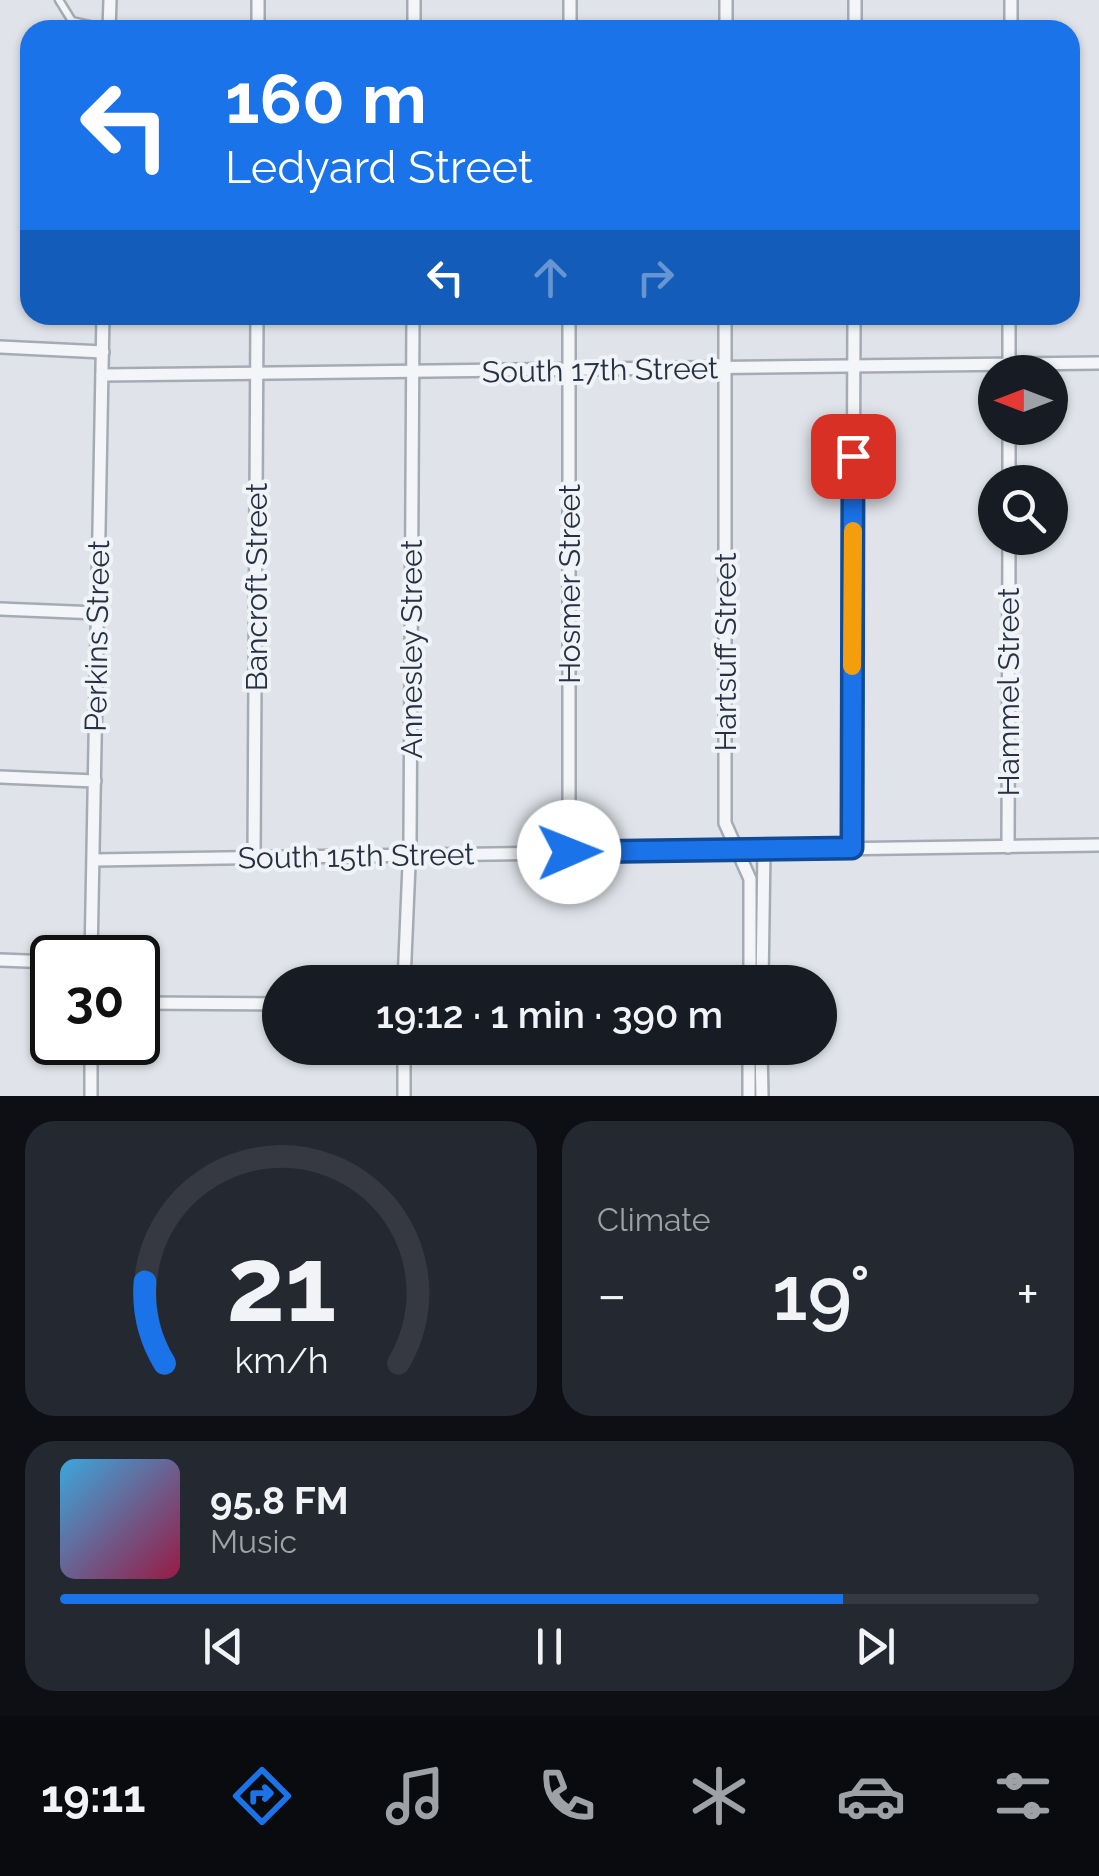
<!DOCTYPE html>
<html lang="en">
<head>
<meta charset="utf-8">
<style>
  body { margin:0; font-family:Raleway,sans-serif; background:#242831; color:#f1f3f6; height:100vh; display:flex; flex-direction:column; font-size:38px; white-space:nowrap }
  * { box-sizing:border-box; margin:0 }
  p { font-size:32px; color:#9ea1a6 }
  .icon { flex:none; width:55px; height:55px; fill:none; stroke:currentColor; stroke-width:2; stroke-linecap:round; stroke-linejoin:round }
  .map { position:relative; height:1096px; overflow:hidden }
  .sheet { display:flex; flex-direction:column; gap:25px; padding:25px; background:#0d0f14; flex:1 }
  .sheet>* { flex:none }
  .banner { position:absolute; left:20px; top:20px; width:1060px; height:305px; border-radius:30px; box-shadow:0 2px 8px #0004; background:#1a73e8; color:#fff; overflow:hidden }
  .needle { width:65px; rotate:270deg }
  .fabs { position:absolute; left:978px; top:355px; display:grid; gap:20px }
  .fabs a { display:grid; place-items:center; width:90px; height:90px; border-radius:50%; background:#171b24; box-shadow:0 2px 8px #0004; font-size:50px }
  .speed { position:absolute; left:30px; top:935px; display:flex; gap:20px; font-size:50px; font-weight:700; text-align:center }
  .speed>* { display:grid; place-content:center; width:130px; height:130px; border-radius:50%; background:#171b24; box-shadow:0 2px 8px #0004; line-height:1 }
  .speed .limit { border:5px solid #111; border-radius:15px; background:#fff; color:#111 }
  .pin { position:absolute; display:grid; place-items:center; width:85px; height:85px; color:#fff; margin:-42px; border-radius:20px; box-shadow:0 5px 15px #0006 }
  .me { position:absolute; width:110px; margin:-55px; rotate:89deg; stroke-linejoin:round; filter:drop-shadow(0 0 8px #0008) }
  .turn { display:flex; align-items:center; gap:35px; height:210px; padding:0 40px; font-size:45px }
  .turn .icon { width:130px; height:130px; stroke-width:2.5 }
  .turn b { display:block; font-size:70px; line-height:85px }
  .lanes { display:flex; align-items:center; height:95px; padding:0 40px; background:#0003; justify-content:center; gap:50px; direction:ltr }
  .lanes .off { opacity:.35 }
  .big { font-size:75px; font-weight:600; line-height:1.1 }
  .sheet .tile { flex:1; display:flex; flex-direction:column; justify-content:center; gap:15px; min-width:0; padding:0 35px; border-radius:30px; background:#242831 }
  .sheet .dial { align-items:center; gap:0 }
  .dial svg { height:260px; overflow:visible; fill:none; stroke:#363941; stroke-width:7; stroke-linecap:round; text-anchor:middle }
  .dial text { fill:#f1f3f6; stroke:none }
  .song { display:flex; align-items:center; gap:30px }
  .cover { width:120px; height:120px; border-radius:15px; background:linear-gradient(135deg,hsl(200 70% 55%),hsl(340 70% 35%)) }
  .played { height:10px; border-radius:5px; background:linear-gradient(90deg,#1a73e8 80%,#363941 80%) }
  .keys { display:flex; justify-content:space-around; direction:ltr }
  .heat { display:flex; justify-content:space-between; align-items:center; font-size:55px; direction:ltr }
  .sheet .tiles { flex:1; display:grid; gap:25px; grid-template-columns:1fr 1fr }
  .tile:last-child { grid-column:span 2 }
  .trip { position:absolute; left:262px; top:965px; width:575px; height:100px; border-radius:50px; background:#171b24; box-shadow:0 2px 8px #0004; font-weight:600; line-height:100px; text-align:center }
  .tab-bar { display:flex; height:160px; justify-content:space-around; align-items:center; background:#090b0e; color:#9ea1a6 }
  .tab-bar .icon { width:70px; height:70px }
  .tab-bar .current { color:#1a73e8 }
  .tab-bar b { font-size:45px; color:#f1f3f6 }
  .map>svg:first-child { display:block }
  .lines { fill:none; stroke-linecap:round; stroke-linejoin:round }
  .service-casing { stroke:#a5abb5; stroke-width:11 }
  .minor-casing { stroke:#a5abb5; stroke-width:16 }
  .service { stroke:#f3f5f8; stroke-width:6 }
  .minor { stroke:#f3f5f8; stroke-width:11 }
  .route-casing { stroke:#114b97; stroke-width:25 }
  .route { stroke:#1a73e8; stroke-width:18 }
  .slow { stroke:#f59e0b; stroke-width:18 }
  .labels { text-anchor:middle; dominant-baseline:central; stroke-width:8; stroke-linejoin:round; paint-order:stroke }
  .street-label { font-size:30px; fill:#273143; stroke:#f0f3f7 }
</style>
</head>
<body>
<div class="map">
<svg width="1099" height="1096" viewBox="0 0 1099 1096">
  <rect width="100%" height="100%" fill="#e0e4ea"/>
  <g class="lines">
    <defs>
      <polyline id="service" points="59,0 72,21 108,29"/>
      <g id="minor">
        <polyline points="109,30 110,0"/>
        <polyline points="258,30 258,0"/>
        <polyline points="414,30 414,0"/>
        <polyline points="570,30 570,0"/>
        <polyline points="726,30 726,0"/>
        <polyline points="855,30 855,0"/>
        <polyline points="1011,30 1011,0"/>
        <polyline points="569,315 569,852"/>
        <polyline points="725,315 725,823 750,879 750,982"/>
        <polyline points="0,347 103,352"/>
        <polyline points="1009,372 1009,315"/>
        <polyline points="102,375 1099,363"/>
        <polyline points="1009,482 1009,428"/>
        <polyline points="0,609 98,613"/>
        <polyline points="0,777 95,781"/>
        <polyline points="1008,847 1009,538"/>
        <polyline points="852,848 854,315"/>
        <polyline points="254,858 257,315"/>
        <polyline points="94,860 1099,845"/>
        <polyline points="91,958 103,315"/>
        <polyline points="0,960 52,962"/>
        <polyline points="404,982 410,841 413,315"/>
        <polyline points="762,982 764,850"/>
        <polyline points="138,1003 280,1004"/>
        <polyline points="91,1042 91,1096"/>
        <polyline points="761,1048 762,1096"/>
        <polyline points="404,1096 404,1048"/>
        <polyline points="749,1096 749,1048"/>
      </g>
    </defs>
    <use href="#service" class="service-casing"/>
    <use href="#minor" class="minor-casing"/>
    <use href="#service" class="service"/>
    <use href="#minor" class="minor"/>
  </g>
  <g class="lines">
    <defs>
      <polyline id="route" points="569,852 852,848 853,456"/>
    </defs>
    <use href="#route" class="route-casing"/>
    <use href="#route" class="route"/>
    <polyline class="slow" points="852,666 853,531"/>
  </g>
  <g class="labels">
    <g class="street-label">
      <text transform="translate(600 370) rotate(-1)">South 17th Street</text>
      <text transform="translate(569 584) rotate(-90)">Hosmer Street</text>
      <text transform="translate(256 587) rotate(-90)">Bancroft Street</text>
      <text transform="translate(97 636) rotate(-89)">Perkins Street</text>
      <text transform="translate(411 649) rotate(-90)">Annesley Street</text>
      <text transform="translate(725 652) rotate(-90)">Hartsuff Street</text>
      <text transform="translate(1008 692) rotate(-90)">Hammel Street</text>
      <text transform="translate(356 856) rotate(-1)">South 15th Street</text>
    </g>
  </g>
</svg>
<div class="fabs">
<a><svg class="needle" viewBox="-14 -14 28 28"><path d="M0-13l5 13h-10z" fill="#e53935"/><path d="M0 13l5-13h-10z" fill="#9ea1a6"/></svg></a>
<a><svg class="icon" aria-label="search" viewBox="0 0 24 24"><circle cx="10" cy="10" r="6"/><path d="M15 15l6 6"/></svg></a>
</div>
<div class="speed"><div class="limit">30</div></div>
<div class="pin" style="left:853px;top:456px;background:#d93025"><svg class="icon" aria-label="arrive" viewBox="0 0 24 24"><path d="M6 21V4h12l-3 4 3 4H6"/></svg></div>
<svg class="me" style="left:569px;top:852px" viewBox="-20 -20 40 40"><circle r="19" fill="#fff"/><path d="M0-13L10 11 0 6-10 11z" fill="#1a73e8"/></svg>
<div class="trip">19:12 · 1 min · 390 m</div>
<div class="banner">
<div class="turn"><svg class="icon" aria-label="left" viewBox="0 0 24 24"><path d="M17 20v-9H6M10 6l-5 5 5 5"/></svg><div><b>160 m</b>Ledyard Street</div></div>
<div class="lanes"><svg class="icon" aria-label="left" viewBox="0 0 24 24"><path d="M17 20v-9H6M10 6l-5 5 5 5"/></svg><svg class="icon off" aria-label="ahead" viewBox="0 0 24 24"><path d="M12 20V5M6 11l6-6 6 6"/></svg><svg class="icon off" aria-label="right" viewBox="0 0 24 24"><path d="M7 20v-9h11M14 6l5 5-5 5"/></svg></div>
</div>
</div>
<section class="sheet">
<div class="tiles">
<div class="tile dial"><svg viewBox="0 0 100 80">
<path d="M14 69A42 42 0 1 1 86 69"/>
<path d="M14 69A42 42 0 0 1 8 44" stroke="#1a73e8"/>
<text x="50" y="56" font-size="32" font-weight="700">21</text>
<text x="50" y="72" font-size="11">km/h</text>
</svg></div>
<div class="tile"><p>Climate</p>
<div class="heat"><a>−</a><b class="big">19°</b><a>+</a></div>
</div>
<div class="tile">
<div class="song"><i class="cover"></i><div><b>95.8 FM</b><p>Music</p></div></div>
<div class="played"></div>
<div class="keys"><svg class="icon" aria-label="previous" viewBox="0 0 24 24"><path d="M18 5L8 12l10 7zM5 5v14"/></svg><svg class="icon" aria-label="pause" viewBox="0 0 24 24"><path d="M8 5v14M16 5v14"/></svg><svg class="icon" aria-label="next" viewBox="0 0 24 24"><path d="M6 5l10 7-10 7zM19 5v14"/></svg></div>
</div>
</div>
</section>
<nav class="tab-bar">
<b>19:11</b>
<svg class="icon current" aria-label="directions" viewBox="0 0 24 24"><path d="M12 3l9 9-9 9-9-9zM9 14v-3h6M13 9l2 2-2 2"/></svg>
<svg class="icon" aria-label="music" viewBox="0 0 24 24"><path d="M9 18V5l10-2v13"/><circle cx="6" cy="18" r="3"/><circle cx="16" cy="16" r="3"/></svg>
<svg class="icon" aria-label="phone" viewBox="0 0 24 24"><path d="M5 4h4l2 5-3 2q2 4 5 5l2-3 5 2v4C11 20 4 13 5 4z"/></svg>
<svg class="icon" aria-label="climate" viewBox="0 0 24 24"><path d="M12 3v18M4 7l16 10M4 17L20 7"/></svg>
<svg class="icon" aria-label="car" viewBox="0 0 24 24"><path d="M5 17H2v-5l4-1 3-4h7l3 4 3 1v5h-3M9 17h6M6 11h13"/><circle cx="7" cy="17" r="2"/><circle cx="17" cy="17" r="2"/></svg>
<svg class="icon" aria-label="filters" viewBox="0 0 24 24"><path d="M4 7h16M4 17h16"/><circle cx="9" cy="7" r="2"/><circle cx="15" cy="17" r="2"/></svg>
</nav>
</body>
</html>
